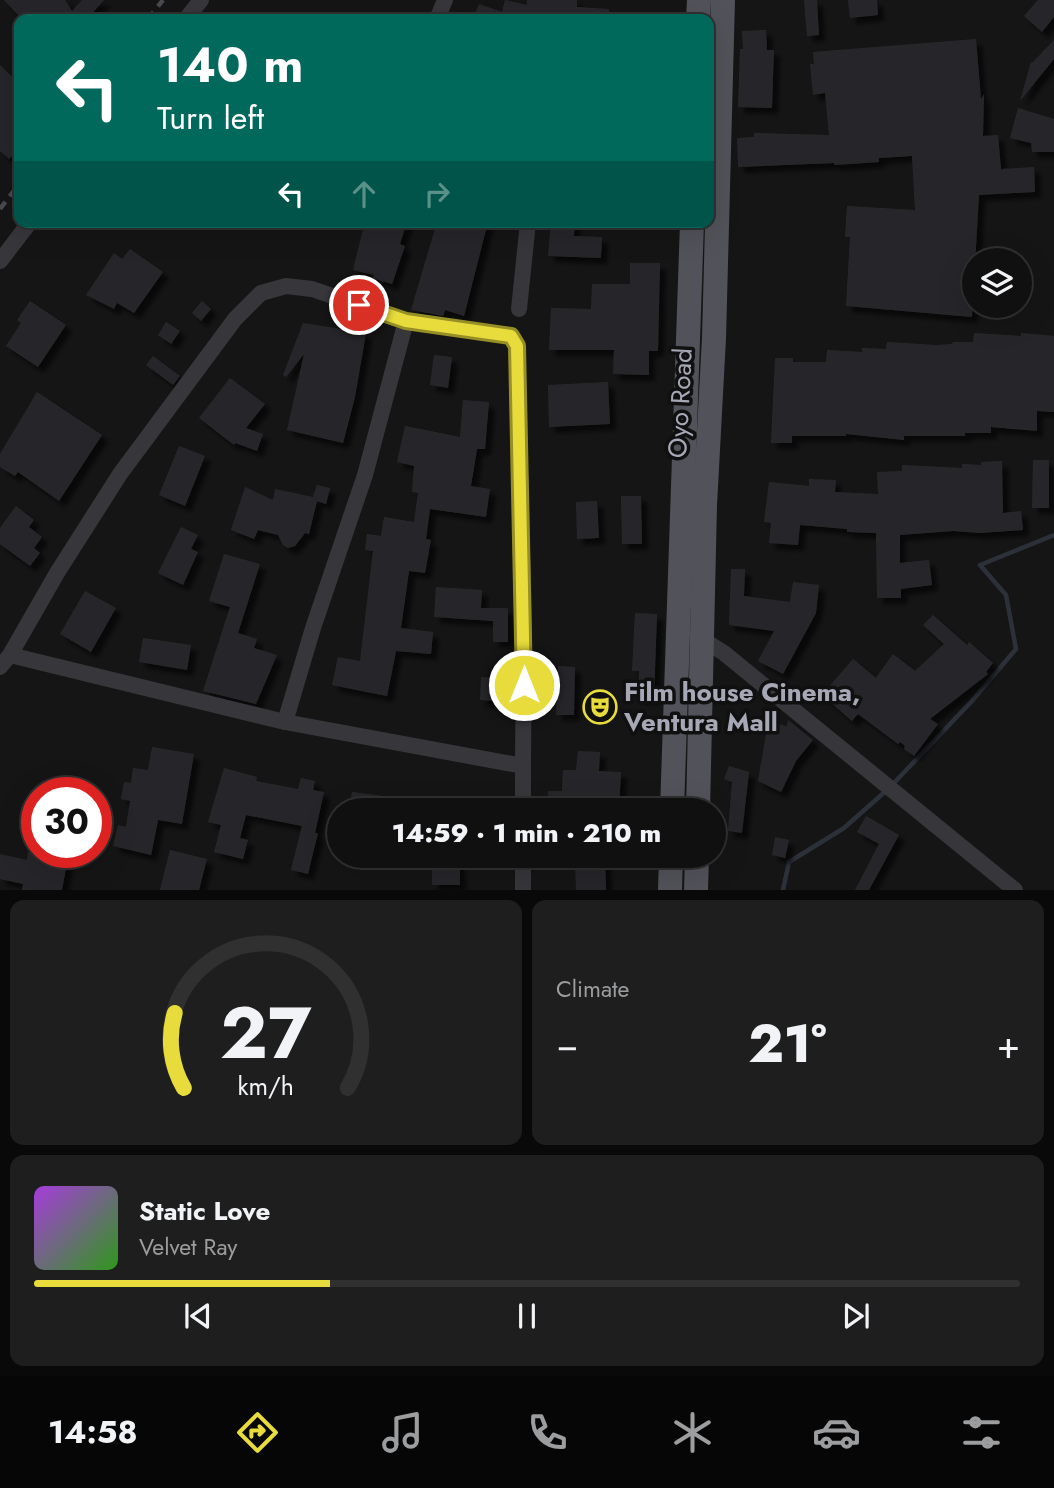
<!DOCTYPE html>
<html lang="en">
<head>
<meta charset="utf-8">
<style>
  body { margin:0; font-family:Jost,sans-serif; background:#1e1e1e; color:#f1f3f6; height:100vh; display:flex; flex-direction:column; font-size:26px; white-space:nowrap }
  * { box-sizing:border-box; margin:0 }
  p { font-size:23px; color:#9c9d9f }
  .icon { flex:none; width:38px; height:38px; fill:none; stroke:currentColor; stroke-width:2; stroke-linecap:round; stroke-linejoin:round }
  .map { position:relative; height:890px; overflow:hidden }
  .details { display:flex; flex-direction:column; gap:10px; padding:10px; background:#090909; flex:1 }
  .details>* { flex:none }
  .banner { position:absolute; left:14px; top:14px; width:700px; height:214px; border-radius:14px; box-shadow:0 7px 28px #0002,0 0 0 2px #303030; background:#00695c; color:#fff; overflow:hidden }
  .fabs { position:absolute; left:962px; top:248px; display:grid; gap:14px }
  .fabs a { display:grid; place-items:center; width:70px; height:70px; border-radius:50%; background:#101010; box-shadow:0 7px 28px #0002,0 0 0 2px #303030; font-size:35px }
  .speed { position:absolute; left:21px; top:777px; display:flex; gap:14px; font-size:35px; font-weight:700; text-align:center }
  .speed>* { display:grid; place-content:center; width:91px; height:91px; border-radius:50%; background:#101010; box-shadow:0 7px 28px #0002,0 0 0 2px #303030; line-height:1 }
  .speed .limit { border:10px solid #d22; background:#fff; color:#111 }
  .pin { position:absolute; display:grid; place-items:center; width:60px; height:60px; color:#fff; margin:-30px; border:4px solid #fff; border-radius:50%; box-shadow:0 2px 7px #0007 }
  .me { position:absolute; width:77px; margin:-38px; rotate:0deg; stroke-linejoin:round; filter:drop-shadow(0 0 5px #0008) }
  .turn { display:flex; align-items:center; gap:24px; height:147px; padding:0 28px; font-size:32px }
  .turn .icon { width:91px; height:91px; stroke-width:2.5 }
  .turn b { display:block; font-size:49px; line-height:60px }
  .lanes { display:flex; align-items:center; height:66px; padding:0 28px; background:#0003; justify-content:center; gap:35px; direction:ltr }
  .lanes .off { opacity:.35 }
  .big { font-size:52px; font-weight:800; line-height:1.1 }
  .details .tile { flex:1; display:flex; flex-direction:column; justify-content:center; gap:10px; min-width:0; padding:0 24px; border-radius:14px; background:#1e1e1e }
  .details .dial { align-items:center; gap:0 }
  .dial svg { height:182px; overflow:visible; fill:none; stroke:#303030; stroke-width:7; stroke-linecap:round; text-anchor:middle }
  .dial text { fill:#f1f3f6; stroke:none }
  .song { display:flex; align-items:center; gap:21px }
  .cover { width:84px; height:84px; border-radius:10px; background:linear-gradient(135deg,hsl(280 70% 55%),hsl(110 70% 35%)) }
  .played { height:7px; border-radius:4px; background:linear-gradient(90deg,#e7dc3b 30%,#303030 30%) }
  .keys { display:flex; justify-content:space-around; direction:ltr }
  .heat { display:flex; justify-content:space-between; align-items:center; font-size:38px; direction:ltr }
  .details .tiles { flex:1; display:grid; gap:10px; grid-template-columns:1fr 1fr }
  .tile:last-child { grid-column:span 2 }
  .trip { position:absolute; left:327px; top:798px; width:399px; height:70px; border-radius:35px; background:#101010; box-shadow:0 7px 28px #0002,0 0 0 2px #303030; font-weight:800; line-height:70px; text-align:center }
  .tab-bar { display:flex; height:112px; justify-content:space-around; align-items:center; background:#060606; color:#9c9d9f }
  .tab-bar .icon { width:49px; height:49px }
  .tab-bar .on { color:#e7dc3b }
  .tab-bar b { font-size:32px; color:#f1f3f6 }
  .map>svg:first-child { display:block }
  .lines { fill:none; stroke-linecap:round; stroke-linejoin:round }
  .stream { stroke:#2c3039; stroke-width:4.5 }
  .building { fill:#28282a; filter:url(#shadow) }
  .minor { stroke:#36363b; stroke-width:16 }
  .primary { stroke:#52525a; stroke-width:24 }
  .rail { stroke:#494950; stroke-width:4.5; stroke-dasharray:9 7; stroke-linecap:butt }
  .route-casing { stroke:#968f26; stroke-width:18 }
  .route { stroke:#e7dc3b; stroke-width:12 }
  .labels { text-anchor:middle; dominant-baseline:central; stroke-width:7; stroke-linejoin:round; paint-order:stroke }
  .street-label { font-size:26px; fill:#a7a8b6; stroke:#101011 }
  .poi-label { font-size:26px; font-weight:bold; fill:#a7a8b6; stroke:#101011; text-anchor:start }
</style>
</head>
<body>
<div class="map">
<svg width="1054" height="890" viewBox="0 0 1054 890">
  <defs>
    <filter id="shadow"><feDropShadow dx="6" dy="6" stdDeviation="2" flood-color="#0009"/></filter>
  </defs>
  <rect width="100%" height="100%" fill="#151516"/>
  <g class="lines">
    <g class="stream">
      <polyline points="893,784 971,702 1016,649 1006,595 980,565 1054,535"/>
      <polyline points="783,890 789,862 844,828 887,790"/>
    </g>
  </g>
  <g class="building">
    <polygon points="4,0 65,0 72,11 82,0 104,0 87,19 22,19"/>
    <polygon points="505,0 527,5 527,0 577,0 577,7 609,9 609,19 473,19 479,4 502,12"/>
    <polygon points="804,0 817,0 819,35 807,36"/>
    <polygon points="848,0 877,0 878,15 850,18"/>
    <polygon points="1038,0 1054,0 1054,17 1042,32 1024,16"/>
    <polygon points="766,30 767,50 774,50 772,108 738,107 740,49 743,49 742,31"/>
    <polygon points="976,39 981,99 984,94 983,136 998,135 1001,169 1034,167 1035,192 979,195 972,317 846,306 850,237 845,237 847,206 915,210 912,156 879,158 879,162 834,165 834,163 738,167 737,138 754,137 754,133 829,135 825,93 813,95 810,64 814,64 813,52"/>
    <polygon points="1054,40 1054,59 1020,101 1031,62 1032,63"/>
    <polygon points="0,65 19,83 19,148 9,159 0,151"/>
    <polygon points="1018,108 1054,119 1054,152 1032,152 1031,143 1010,138"/>
    <polygon points="365,222 407,222 400,244 405,246 392,284 372,278 374,275 353,270"/>
    <polygon points="437,222 488,222 464,316 445,310 443,316 411,310"/>
    <polygon points="551,222 575,222 574,236 602,237 601,258 548,256"/>
    <polygon points="130,249 163,272 134,313 117,303 114,309 86,295 114,253 122,259"/>
    <polygon points="630,263 660,263 658,351 649,351 649,375 613,374 614,350 549,350 551,308 591,309 592,284 630,284"/>
    <polygon points="30,301 66,325 38,367 6,346 21,323 17,320"/>
    <polygon points="202,301 211,309 201,321 192,313"/>
    <polygon points="166,322 180,331 171,344 158,335"/>
    <polygon points="303,323 366,333 355,397 343,443 287,430 304,354 286,377 283,375"/>
    <polygon points="974,333 1021,336 1021,333 1054,336 1054,412 1037,411 1037,431 991,427 991,433 965,433 965,436 904,436 904,440 846,434 846,436 792,436 792,443 771,443 775,358 793,358 793,362 826,362 827,350 862,352 862,348 886,349 887,342 936,345 952,344 953,342 973,342"/>
    <polygon points="434,355 452,357 448,388 430,385"/>
    <polygon points="153,356 180,376 173,385 146,365"/>
    <polygon points="230,378 265,404 246,428 263,434 257,451 235,443 234,445 199,418"/>
    <polygon points="608,382 610,424 549,427 548,385"/>
    <polygon points="37,392 102,435 59,501 18,472 15,476 0,467 0,454"/>
    <polygon points="463,400 489,402 485,449 477,449 471,486 490,489 486,517 430,509 426,539 431,540 425,573 409,571 401,628 433,632 431,654 396,651 387,696 332,685 338,657 360,661 373,551 365,550 367,534 381,536 384,517 414,522 418,493 412,492 414,466 397,462 405,426 460,437"/>
    <polygon points="179,446 205,456 185,506 159,495"/>
    <polygon points="1033,460 1049,460 1049,508 1032,508"/>
    <polygon points="1002,461 1003,513 1021,511 1023,530 980,533 953,531 900,535 900,563 929,560 932,585 901,589 901,598 877,598 876,533 847,532 847,529 800,525 798,545 769,543 771,523 764,522 769,482 809,486 809,479 836,480 835,492 878,494 877,472 902,471 902,465 962,468 962,464 981,465 981,462"/>
    <polygon points="317,485 330,488 326,504 317,501 309,534 305,533 295,546 288,548 283,545 278,535 258,530 254,539 231,530 245,487 273,500 275,489 313,497"/>
    <polygon points="621,496 641,496 642,544 622,544"/>
    <polygon points="597,501 599,538 577,539 576,502"/>
    <polygon points="16,506 34,520 29,527 42,537 34,548 40,553 30,566 0,544 0,528"/>
    <polygon points="181,527 198,535 191,549 198,552 183,585 158,573"/>
    <polygon points="224,554 260,564 238,633 257,639 254,648 277,655 256,704 203,691 230,607 209,601"/>
    <polygon points="731,569 745,569 744,596 790,602 793,582 819,585 816,613 783,674 758,661 774,631 729,625"/>
    <polygon points="436,587 482,590 481,608 508,608 508,642 493,642 493,621 434,617"/>
    <polygon points="85,591 116,608 91,652 60,634"/>
    <polygon points="635,613 657,614 654,698 638,698 639,671 632,671"/>
    <polygon points="933,615 967,645 969,642 993,663 986,672 988,674 930,719 938,724 914,756 904,749 905,746 900,742 898,744 858,714 852,721 822,695 853,659 876,678 893,654 915,671 944,644 923,625"/>
    <polygon points="143,638 191,645 187,670 139,662"/>
    <polygon points="558,666 575,667 574,715 556,715"/>
    <polygon points="481,677 494,678 493,701 480,700"/>
    <polygon points="788,720 813,740 796,761 781,792 758,781 768,723 787,726"/>
    <polygon points="152,747 194,754 182,824 158,820 151,855 113,846 118,825 126,827 130,801 121,799 124,782 131,783 133,768 148,770"/>
    <polygon points="578,751 600,752 599,771 621,772 619,810 548,810 548,791 562,791 563,770 576,770"/>
    <polygon points="729,766 749,772 742,833 728,831 732,782 724,779"/>
    <polygon points="224,768 257,777 256,781 298,789 301,778 315,781 313,790 324,792 315,833 318,833 308,874 291,870 302,826 246,815 240,838 248,840 243,859 214,852 221,825 208,822"/>
    <polygon points="352,792 430,802 429,810 349,810"/>
    <polygon points="866,816 899,835 869,890 855,890 879,844 857,832"/>
    <polygon points="775,837 789,840 785,858 772,855"/>
    <polygon points="170,850 207,859 199,890 160,890"/>
    <polygon points="28,852 69,852 62,890 22,890 23,884 0,879 0,854 27,860"/>
    <rect x="432" y="856" width="28" height="29"/>
    <polygon points="575,856 605,856 606,890 576,890"/>
  </g>
  <g class="lines">
    <g class="minor">
      <polyline points="186,19 201,0"/>
      <polyline points="437,19 445,0"/>
      <polyline points="0,261 30,222"/>
      <polyline points="519,309 528,222"/>
      <polyline points="702,639 724,653 1015,890"/>
      <polyline points="10,655 285,722"/>
      <polyline points="0,667 10,655 57,573 120,474 235,319 261,293 286,286 312,289 406,321"/>
      <polyline points="523,810 523,766 285,722 313,628 365,475 406,321 511,336 517,346 524,631 523,766"/>
      <polyline points="523,890 523,856"/>
    </g>
    <g class="primary">
      <polyline points="698,19 699,0"/>
      <polyline points="672,810 692,222"/>
      <polyline points="698,810 705,505 714,338 723,0"/>
      <polyline points="670,890 671,856"/>
      <polyline points="696,890 697,856"/>
    </g>
    <g class="rail">
      <polyline points="148,19 163,0"/>
      <polyline points="0,209 19,184"/>
    </g>
  </g>
  <g class="lines">
    <defs>
      <polyline id="route" points="359,305 406,321 511,336 517,346 524,685"/>
    </defs>
    <use href="#route" class="route-casing"/>
    <use href="#route" class="route"/>
  </g>
  <defs>
    <symbol id="theatre-ring" viewBox="-11 -11 22 22"><circle r="9.5" fill="#101011" stroke="#e7dc3b" stroke-width="1.5"/><path d="M-5-5.5Q0-4 5-5.5V0Q5 5 0 6Q-5 5-5 0ZM-3.3-2.5H-1v1.5H-3.3ZM1-2.5H3.3v1.5H1ZM-2.8 1Q0 5.5 2.8 1Z" fill="#e7dc3b"/></symbol>
  </defs>
  <g fill-rule="evenodd">
    <use href="#theatre-ring" x="581" y="688" width="38" height="38"/>
  </g>
  <g class="labels">
    <g class="street-label">
      <text transform="translate(680 403) rotate(-87)">Oyo Road</text>
    </g>
    <g class="poi-label">
      <text x="624" y="692">Film house Cinema,<tspan x="624" dy="30">Ventura Mall</tspan></text>
    </g>
  </g>
</svg>
<div class="fabs">
<a><svg class="icon" aria-label="layers" viewBox="0 0 24 24"><path d="M12 4l9 5-9 5-9-5zM3 14l9 5 9-5"/></svg></a>
</div>
<div class="speed"><div class="limit">30</div></div>
<div class="pin" style="left:359px;top:305px;background:#d93025"><svg class="icon" aria-label="arrive" viewBox="0 0 24 24"><path d="M6 21V4h12l-3 4 3 4H6"/></svg></div>
<svg class="me" style="left:524px;top:685px" viewBox="-20 -20 40 40"><circle r="17" fill="#e7dc3b" stroke="#fff" stroke-width="3"/><path d="M0-11L8 9 0 5-8 9z" fill="#fff"/></svg>
<div class="trip">14:59 · 1 min · 210 m</div>
<div class="banner">
<div class="turn"><svg class="icon" aria-label="left" viewBox="0 0 24 24"><path d="M17 20v-9H6M10 6l-5 5 5 5"/></svg><div><b>140 m</b>Turn left</div></div>
<div class="lanes"><svg class="icon" aria-label="left" viewBox="0 0 24 24"><path d="M17 20v-9H6M10 6l-5 5 5 5"/></svg><svg class="icon off" aria-label="ahead" viewBox="0 0 24 24"><path d="M12 20V5M6 11l6-6 6 6"/></svg><svg class="icon off" aria-label="right" viewBox="0 0 24 24"><path d="M7 20v-9h11M14 6l5 5-5 5"/></svg></div>
</div>
</div>
<section class="details">
<div class="tiles">
<div class="tile dial"><svg viewBox="0 0 100 80">
<path d="M14 69A42 42 0 1 1 86 69"/>
<path d="M14 69A42 42 0 0 1 10 36" stroke="#e7dc3b"/>
<text x="50" y="56" font-size="32" font-weight="700">27</text>
<text x="50" y="72" font-size="11">km/h</text>
</svg></div>
<div class="tile"><p>Climate</p>
<div class="heat"><a>−</a><b class="big">21°</b><a>+</a></div>
</div>
<div class="tile">
<div class="song"><i class="cover"></i><div><b>Static Love</b><p>Velvet Ray</p></div></div>
<div class="played"></div>
<div class="keys"><svg class="icon" aria-label="previous" viewBox="0 0 24 24"><path d="M18 5L8 12l10 7zM5 5v14"/></svg><svg class="icon" aria-label="pause" viewBox="0 0 24 24"><path d="M8 5v14M16 5v14"/></svg><svg class="icon" aria-label="next" viewBox="0 0 24 24"><path d="M6 5l10 7-10 7zM19 5v14"/></svg></div>
</div>
</div>
</section>
<nav class="tab-bar">
<b>14:58</b>
<svg class="icon on" aria-label="directions" viewBox="0 0 24 24"><path d="M12 3l9 9-9 9-9-9zM9 14v-3h6M13 9l2 2-2 2"/></svg>
<svg class="icon" aria-label="music" viewBox="0 0 24 24"><path d="M9 18V5l10-2v13"/><circle cx="6" cy="18" r="3"/><circle cx="16" cy="16" r="3"/></svg>
<svg class="icon" aria-label="phone" viewBox="0 0 24 24"><path d="M5 4h4l2 5-3 2q2 4 5 5l2-3 5 2v4C11 20 4 13 5 4z"/></svg>
<svg class="icon" aria-label="climate" viewBox="0 0 24 24"><path d="M12 3v18M4 7l16 10M4 17L20 7"/></svg>
<svg class="icon" aria-label="car" viewBox="0 0 24 24"><path d="M5 17H2v-5l4-1 3-4h7l3 4 3 1v5h-3M9 17h6M6 11h13"/><circle cx="7" cy="17" r="2"/><circle cx="17" cy="17" r="2"/></svg>
<svg class="icon" aria-label="filters" viewBox="0 0 24 24"><path d="M4 7h16M4 17h16"/><circle cx="9" cy="7" r="2"/><circle cx="15" cy="17" r="2"/></svg>
</nav>
</body>
</html>
